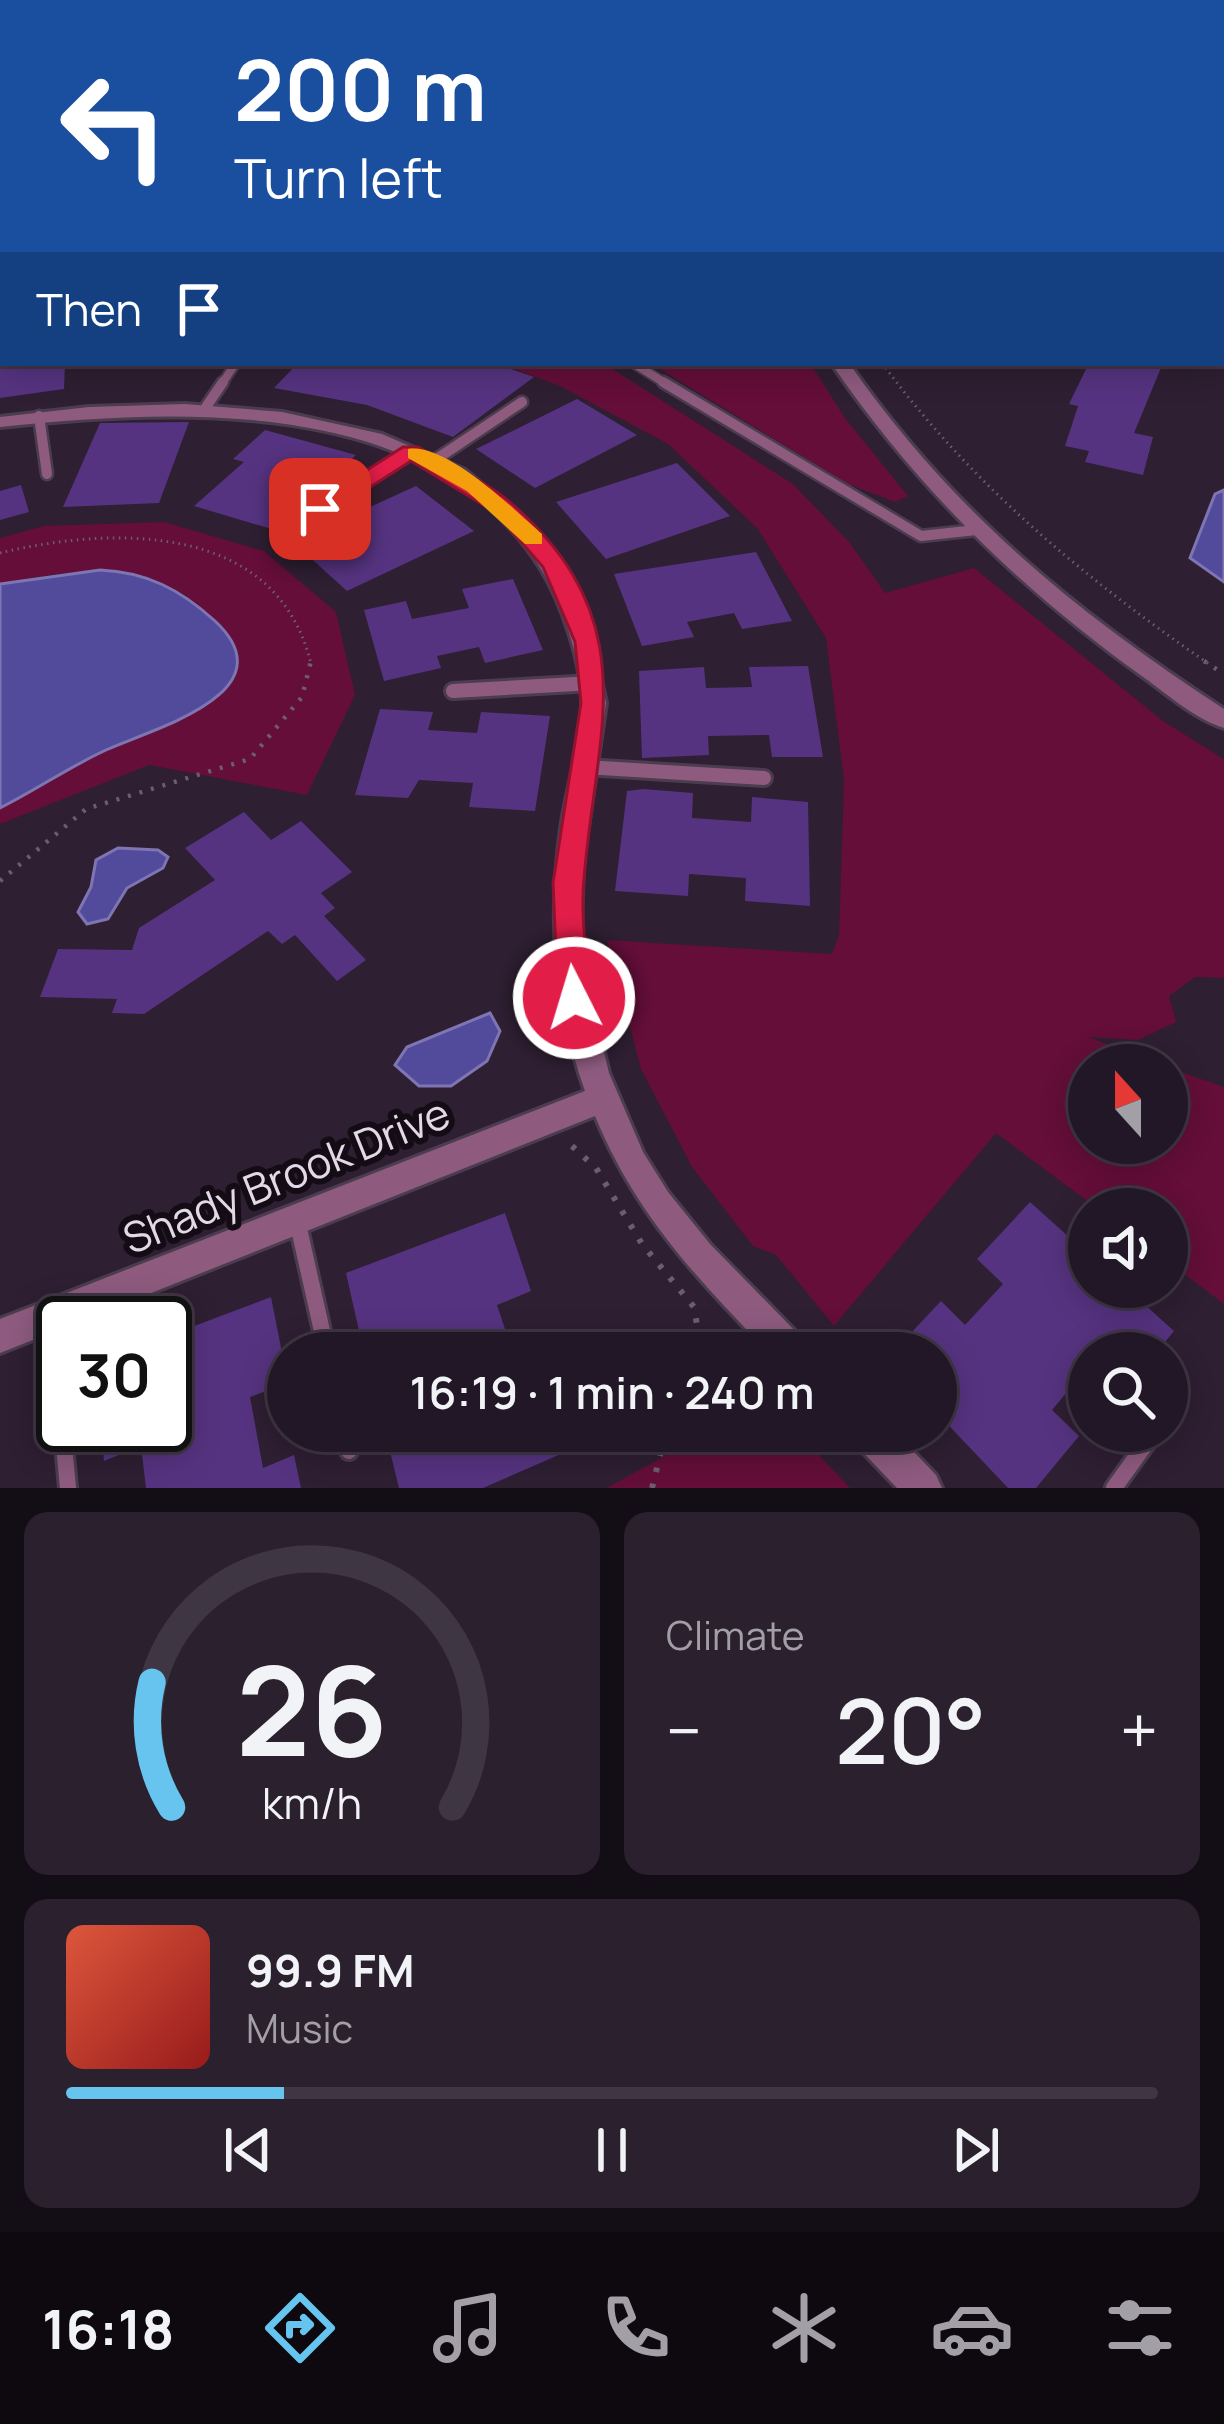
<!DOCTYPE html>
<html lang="en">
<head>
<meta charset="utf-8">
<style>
  body { margin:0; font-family:Manrope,sans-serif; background:#2a202e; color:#f1f3f6; height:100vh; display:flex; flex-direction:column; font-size:45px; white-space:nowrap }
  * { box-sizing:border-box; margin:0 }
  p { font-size:39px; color:#a29fa7 }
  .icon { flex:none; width:66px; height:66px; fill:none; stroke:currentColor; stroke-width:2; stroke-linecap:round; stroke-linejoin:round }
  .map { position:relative; height:1488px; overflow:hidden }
  .side { display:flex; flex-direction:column; gap:24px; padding:24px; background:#130d15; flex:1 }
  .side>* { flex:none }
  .guide { position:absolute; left:0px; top:0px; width:1224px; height:366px; box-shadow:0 6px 30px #0003,0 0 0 3px #3f3643; background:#1a4fa0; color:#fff; overflow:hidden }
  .needle { width:78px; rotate:339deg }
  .buttons { position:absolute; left:1068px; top:1044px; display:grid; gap:24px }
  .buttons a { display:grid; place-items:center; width:120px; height:120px; border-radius:50%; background:#221726; box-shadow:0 6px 30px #0003,0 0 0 3px #3f3643; font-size:60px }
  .speed { position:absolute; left:36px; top:1296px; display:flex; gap:24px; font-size:60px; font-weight:700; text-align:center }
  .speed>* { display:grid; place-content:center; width:156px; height:156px; border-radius:50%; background:#221726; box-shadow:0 6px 30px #0003,0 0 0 3px #3f3643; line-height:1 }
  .speed .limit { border:6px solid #111; border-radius:18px; background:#fff; color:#111 }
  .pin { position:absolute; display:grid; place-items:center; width:102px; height:102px; color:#fff; margin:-51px; border-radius:24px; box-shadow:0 6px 18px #0006 }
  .me { position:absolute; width:132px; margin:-66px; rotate:355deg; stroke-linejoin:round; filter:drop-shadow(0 0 9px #0008) }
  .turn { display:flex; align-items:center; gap:42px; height:252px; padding:0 36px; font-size:54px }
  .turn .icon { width:156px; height:156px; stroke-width:2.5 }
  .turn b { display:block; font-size:84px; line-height:102px }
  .then { display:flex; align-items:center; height:114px; padding:0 36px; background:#0003; gap:24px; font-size:45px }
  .big { font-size:90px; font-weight:600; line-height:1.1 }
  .side .tile { flex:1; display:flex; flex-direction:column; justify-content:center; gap:18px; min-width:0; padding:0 42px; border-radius:24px; background:#2a202e }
  .side .dial { align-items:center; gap:0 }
  .dial svg { height:312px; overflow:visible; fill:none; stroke:#3f3643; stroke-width:7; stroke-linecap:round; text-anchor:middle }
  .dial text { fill:#f1f3f6; stroke:none }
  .song { display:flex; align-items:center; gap:36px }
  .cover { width:144px; height:144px; border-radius:18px; background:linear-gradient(135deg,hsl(10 70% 55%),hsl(0 70% 35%)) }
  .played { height:12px; border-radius:6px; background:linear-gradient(90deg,#66c4ef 20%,#3f3643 20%) }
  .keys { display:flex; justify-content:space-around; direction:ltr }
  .heat { display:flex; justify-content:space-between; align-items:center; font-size:66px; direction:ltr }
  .side .tiles { flex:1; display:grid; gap:24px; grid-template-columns:1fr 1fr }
  .tile:last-child { grid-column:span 2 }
  .trip { position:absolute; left:267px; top:1332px; width:690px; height:120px; border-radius:60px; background:#221726; box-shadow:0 6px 30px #0003,0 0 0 3px #3f3643; font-weight:600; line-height:120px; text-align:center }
  .dock { display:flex; height:192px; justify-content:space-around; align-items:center; background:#0e090f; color:#a29fa7 }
  .dock .icon { width:84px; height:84px }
  .dock .active { color:#66c4ef }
  .dock b { font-size:54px; color:#f1f3f6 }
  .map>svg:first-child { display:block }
  .green { fill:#640e39 }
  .water { fill:#524b9c; stroke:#7e75b2; stroke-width:3 }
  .building { fill:#563380 }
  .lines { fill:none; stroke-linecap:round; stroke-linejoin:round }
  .service-far4-casing { stroke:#4b3d4f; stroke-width:9 }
  .service-far3-casing { stroke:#4b3d4f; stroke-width:12 }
  .service-far2-casing { stroke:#4b3d4f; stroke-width:15 }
  .service-far1-casing { stroke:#4b3d4f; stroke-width:20 }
  .service-casing { stroke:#4b3d4f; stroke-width:22 }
  .minor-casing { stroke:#4b3d4f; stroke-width:6 }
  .tertiary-casing { stroke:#4b3d4f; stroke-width:6 }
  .path-far2 { stroke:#6c5e6f; stroke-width:3; stroke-dasharray:1.5 4.5; stroke-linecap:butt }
  .path-far1 { stroke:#6c5e6f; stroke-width:4.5; stroke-dasharray:3 9; stroke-linecap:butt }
  .path { stroke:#6c5e6f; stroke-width:6; stroke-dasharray:4.5 12; stroke-linecap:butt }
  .service-far4 { stroke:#8e5b7f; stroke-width:6 }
  .service-far3 { stroke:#8e5b7f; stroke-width:8 }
  .service-far2 { stroke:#8e5b7f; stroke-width:10 }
  .service-far1 { stroke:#8e5b7f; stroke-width:14 }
  .service { stroke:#8e5b7f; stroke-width:16 }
  .minor { fill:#8e5b7f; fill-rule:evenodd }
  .tertiary { fill:#8e5b7f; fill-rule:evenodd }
  .route { fill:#e11d48; stroke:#92132f; stroke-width:3 }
  .slow { fill:#f59e0b }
  .labels { text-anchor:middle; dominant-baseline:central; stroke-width:12; stroke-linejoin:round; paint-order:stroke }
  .near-street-label { font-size:42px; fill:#e3d8e5; stroke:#130c14 }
</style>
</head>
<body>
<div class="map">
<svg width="1224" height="1488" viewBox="0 0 1224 1488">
  <rect width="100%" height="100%" fill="#2e1f32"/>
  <g class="green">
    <polygon points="498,363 603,363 793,484 850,543 885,593 974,568 1163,721 1224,759 1224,978 1195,977 1169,996 1176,1022 1138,1040 1088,1037 1162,1065 1089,1065 1089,1143 1167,1143 1167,1067 1224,1087 1224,1304 1167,1261 1167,1209 1098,1209 996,1133 834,1326 776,1255 753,1246 692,1167 641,1069 607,940 832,954 839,935 844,780 826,638 757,528 668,444 560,386"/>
    <polygon points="650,363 810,363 845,418 908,496 895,502 848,484"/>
    <path d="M164,522L264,551L336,612L355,695L307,795L149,765L0,824V808L104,751L210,704L232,649C226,630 214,620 198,606C141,556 68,571 0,584V538L44,526Z"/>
    <polygon points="680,1431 796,1431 850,1488 607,1488 681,1447"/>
  </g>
  <g class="water">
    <polygon points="1224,490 1224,582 1190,558 1215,494"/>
    <path d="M100,570C146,572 180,589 215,621C292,693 149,730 106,750C69,767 36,790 0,808V584Z"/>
    <polygon points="118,848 158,850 168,857 163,868 127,888 108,919 87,924 78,912 91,887 96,860"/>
    <polygon points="490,1013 500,1031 487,1061 451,1086 419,1086 395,1065 407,1047"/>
  </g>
  <g class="building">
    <polygon points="0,363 65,363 64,389 0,398"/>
    <polygon points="298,363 493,363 534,377 453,437 367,405 274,388"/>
    <polygon points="1089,363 1163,363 1134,433 1153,437 1143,475 1085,462 1089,451 1065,446 1078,406 1069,404"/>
    <polygon points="577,399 637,435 535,488 476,449"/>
    <polygon points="189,422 159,503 63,507 100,423"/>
    <polygon points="265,430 356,455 278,531 194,506 244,462 233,459"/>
    <polygon points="677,463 730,516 606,559 556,502"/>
    <polygon points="21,485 29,512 0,520 0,491"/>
    <polygon points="416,486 474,531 347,591 293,542"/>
    <polygon points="756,552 792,621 742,629 734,613 687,622 694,637 642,646 614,574"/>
    <polygon points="513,579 543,650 485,663 479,647 437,656 441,668 384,681 364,610 406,601 412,619 469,608 462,589"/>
    <polygon points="808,666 823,757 772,757 769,735 708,736 709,755 642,758 639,671 704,667 706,688 752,687 749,667"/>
    <polygon points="380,709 433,712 428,730 477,733 481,712 550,716 535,811 469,807 473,783 419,780 408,798 355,795"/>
    <polygon points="643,789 693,793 692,818 751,822 752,797 808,802 810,906 745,901 746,878 689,874 688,896 615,891 627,791"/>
    <polygon points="244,812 271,840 301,821 352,872 321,893 335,908 324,916 366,960 337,981 295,935 282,944 268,931 144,1014 112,1013 117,999 40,997 58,949 132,950 139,928 215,880 185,848"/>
    <polygon points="1030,1202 1089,1255 1089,1287 1125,1287 1174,1331 1156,1353 1089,1353 1089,1366 1052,1410 1079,1436 1036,1488 1008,1488 936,1412 936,1353 892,1353 941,1301 965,1325 1003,1284 977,1259"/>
    <polygon points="505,1213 531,1291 497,1305 513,1353 364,1353 346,1273"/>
    <polygon points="271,1297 288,1383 250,1397 263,1468 294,1455 301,1488 146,1488 141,1446 104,1461 101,1425 165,1425 165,1337"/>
    <polygon points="385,1431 614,1431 483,1488 399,1488"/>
  </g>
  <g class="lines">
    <defs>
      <g id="service-far4">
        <polyline points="792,0 805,3"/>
        <polyline points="849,0 862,3"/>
        <polyline points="1046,0 1056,3"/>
        <polyline points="1093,0 1107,3"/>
        <polyline points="1187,0 1196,3"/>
        <polyline points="122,3 132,0"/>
        <polyline points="488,3 496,0"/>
        <polyline points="1123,3 1128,0"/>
        <polyline points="1163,3 1168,0"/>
      </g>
      <g id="service-far3">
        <polyline points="633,363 668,385"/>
        <polyline points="221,385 236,363"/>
      </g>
      <g id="service-far2">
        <polyline points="663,382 921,536 976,530"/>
        <polyline points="206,407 223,382"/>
        <polyline points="39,416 47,474"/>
        <polyline points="432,462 522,402"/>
        <polyline points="320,509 410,452"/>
      </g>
      <g id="service-far1">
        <polyline points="453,691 593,683"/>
        <polyline points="585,767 764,778"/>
      </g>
      <g id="service">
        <polyline points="297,1220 327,1353"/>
        <polyline points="52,1317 68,1488"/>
        <polyline points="1167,1415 1173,1407"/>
        <polyline points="344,1431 349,1451"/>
        <polyline points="1114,1488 1155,1431"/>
      </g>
      <g id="minor">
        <polygon points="1221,246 1224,246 1224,256 1221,255"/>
        <path d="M185,404L282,412L382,434L465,470L536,529L584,604L606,703L583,861L581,931L586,978L609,1073L643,1152L668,1192L710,1244L805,1341L811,1353H769C696,1277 636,1215 595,1116L76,1323H63V1328L0,1353V1319L585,1091C554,1004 548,913 562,822C568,784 581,744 582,706C583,665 562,603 541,569C434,395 177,408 0,427V417L89,407Z"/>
        <polygon points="850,1431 894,1431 936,1475 942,1488 897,1488 855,1444"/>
      </g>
      <g id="tertiary">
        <polygon points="606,0 616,0 617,3 607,3"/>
        <path d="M831,363H849C951,510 1075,612 1224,709V728C1194,719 1165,692 1139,674C1018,587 916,487 831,363Z"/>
      </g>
    </defs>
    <use href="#service-far4" class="service-far4-casing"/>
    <use href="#service-far3" class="service-far3-casing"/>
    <use href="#service-far2" class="service-far2-casing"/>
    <use href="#service-far1" class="service-far1-casing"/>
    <use href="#service" class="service-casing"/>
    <use href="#minor" class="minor-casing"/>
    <use href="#tertiary" class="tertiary-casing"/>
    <g class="path-far2">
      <path d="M882,363C972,485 1084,578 1209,664"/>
      <path d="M0,553C112,526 277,521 311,664"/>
    </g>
    <g class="path-far1">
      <polyline points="1204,661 1224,674"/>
      <polyline points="0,881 86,809 250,759 302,697 311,661"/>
    </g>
    <g class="path">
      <polyline points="572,1146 596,1168 642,1244 694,1307 697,1325 683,1353"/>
      <polyline points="652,1488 666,1431"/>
    </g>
    <use href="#service-far4" class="service-far4"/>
    <use href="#service-far3" class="service-far3"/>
    <use href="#service-far2" class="service-far2"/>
    <use href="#service-far1" class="service-far1"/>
    <use href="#service" class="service"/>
    <use href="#minor" class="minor"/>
    <use href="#tertiary" class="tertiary"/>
  </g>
  <path class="route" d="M403,447H418C448,465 486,481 512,504C647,622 596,730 584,879C580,918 588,960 590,998L585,1008H562L558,998L553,883L581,703L575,642L543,567L495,512L411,461L328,514H312V505Z"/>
  <path class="slow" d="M408,449C447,443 513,509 542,534V544H525L467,491L408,458Z"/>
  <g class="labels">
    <g class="near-street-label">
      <text transform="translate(286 1175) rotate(-22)">Shady Brook Drive</text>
    </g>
  </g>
</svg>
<div class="buttons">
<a><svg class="needle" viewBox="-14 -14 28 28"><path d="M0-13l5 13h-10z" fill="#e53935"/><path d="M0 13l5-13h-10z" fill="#a29fa7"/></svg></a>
<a><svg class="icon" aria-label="sound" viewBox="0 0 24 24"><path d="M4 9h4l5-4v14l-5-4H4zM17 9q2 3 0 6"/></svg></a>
<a><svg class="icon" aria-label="search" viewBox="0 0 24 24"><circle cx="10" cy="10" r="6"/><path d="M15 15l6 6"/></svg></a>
</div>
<div class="speed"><div class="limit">30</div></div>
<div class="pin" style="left:320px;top:509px;background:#d93025"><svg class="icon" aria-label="arrive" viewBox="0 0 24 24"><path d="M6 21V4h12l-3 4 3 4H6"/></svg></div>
<svg class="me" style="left:574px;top:998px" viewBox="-20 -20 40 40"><circle r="17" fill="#e11d48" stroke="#fff" stroke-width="3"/><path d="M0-11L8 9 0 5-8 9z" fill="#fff"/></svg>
<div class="trip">16:19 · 1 min · 240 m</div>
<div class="guide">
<div class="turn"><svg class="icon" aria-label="left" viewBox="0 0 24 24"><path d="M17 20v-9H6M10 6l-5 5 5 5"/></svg><div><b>200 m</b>Turn left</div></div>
<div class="then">Then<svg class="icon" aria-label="arrive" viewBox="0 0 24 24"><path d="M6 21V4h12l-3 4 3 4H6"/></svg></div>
</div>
</div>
<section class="side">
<div class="tiles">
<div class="tile dial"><svg viewBox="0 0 100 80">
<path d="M14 69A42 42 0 1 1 86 69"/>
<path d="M14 69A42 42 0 0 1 9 37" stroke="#66c4ef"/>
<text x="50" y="56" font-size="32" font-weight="700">26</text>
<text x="50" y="72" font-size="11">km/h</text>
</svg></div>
<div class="tile"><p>Climate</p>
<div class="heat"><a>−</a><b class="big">20°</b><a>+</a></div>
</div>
<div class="tile">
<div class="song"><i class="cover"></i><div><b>99.9 FM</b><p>Music</p></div></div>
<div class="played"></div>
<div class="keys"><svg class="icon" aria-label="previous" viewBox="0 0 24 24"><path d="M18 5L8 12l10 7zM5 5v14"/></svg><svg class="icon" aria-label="pause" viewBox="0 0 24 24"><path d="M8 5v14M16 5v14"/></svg><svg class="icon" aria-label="next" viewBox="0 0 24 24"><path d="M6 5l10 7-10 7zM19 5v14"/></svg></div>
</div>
</div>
</section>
<nav class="dock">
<b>16:18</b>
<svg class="icon active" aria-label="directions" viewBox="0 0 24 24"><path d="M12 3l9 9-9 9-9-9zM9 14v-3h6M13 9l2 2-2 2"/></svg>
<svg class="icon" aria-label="music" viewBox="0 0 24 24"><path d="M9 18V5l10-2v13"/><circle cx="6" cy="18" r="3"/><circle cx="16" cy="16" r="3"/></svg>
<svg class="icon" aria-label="phone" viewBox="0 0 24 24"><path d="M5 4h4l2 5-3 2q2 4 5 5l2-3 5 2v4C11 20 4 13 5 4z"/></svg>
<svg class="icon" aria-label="climate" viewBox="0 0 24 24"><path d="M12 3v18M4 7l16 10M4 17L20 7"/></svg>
<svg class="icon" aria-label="car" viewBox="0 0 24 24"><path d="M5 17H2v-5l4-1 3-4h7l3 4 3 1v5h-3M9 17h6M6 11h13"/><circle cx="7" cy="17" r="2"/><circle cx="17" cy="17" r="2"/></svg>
<svg class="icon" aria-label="filters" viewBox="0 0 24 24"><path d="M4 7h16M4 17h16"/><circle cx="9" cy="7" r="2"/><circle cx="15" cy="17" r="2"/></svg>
</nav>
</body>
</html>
